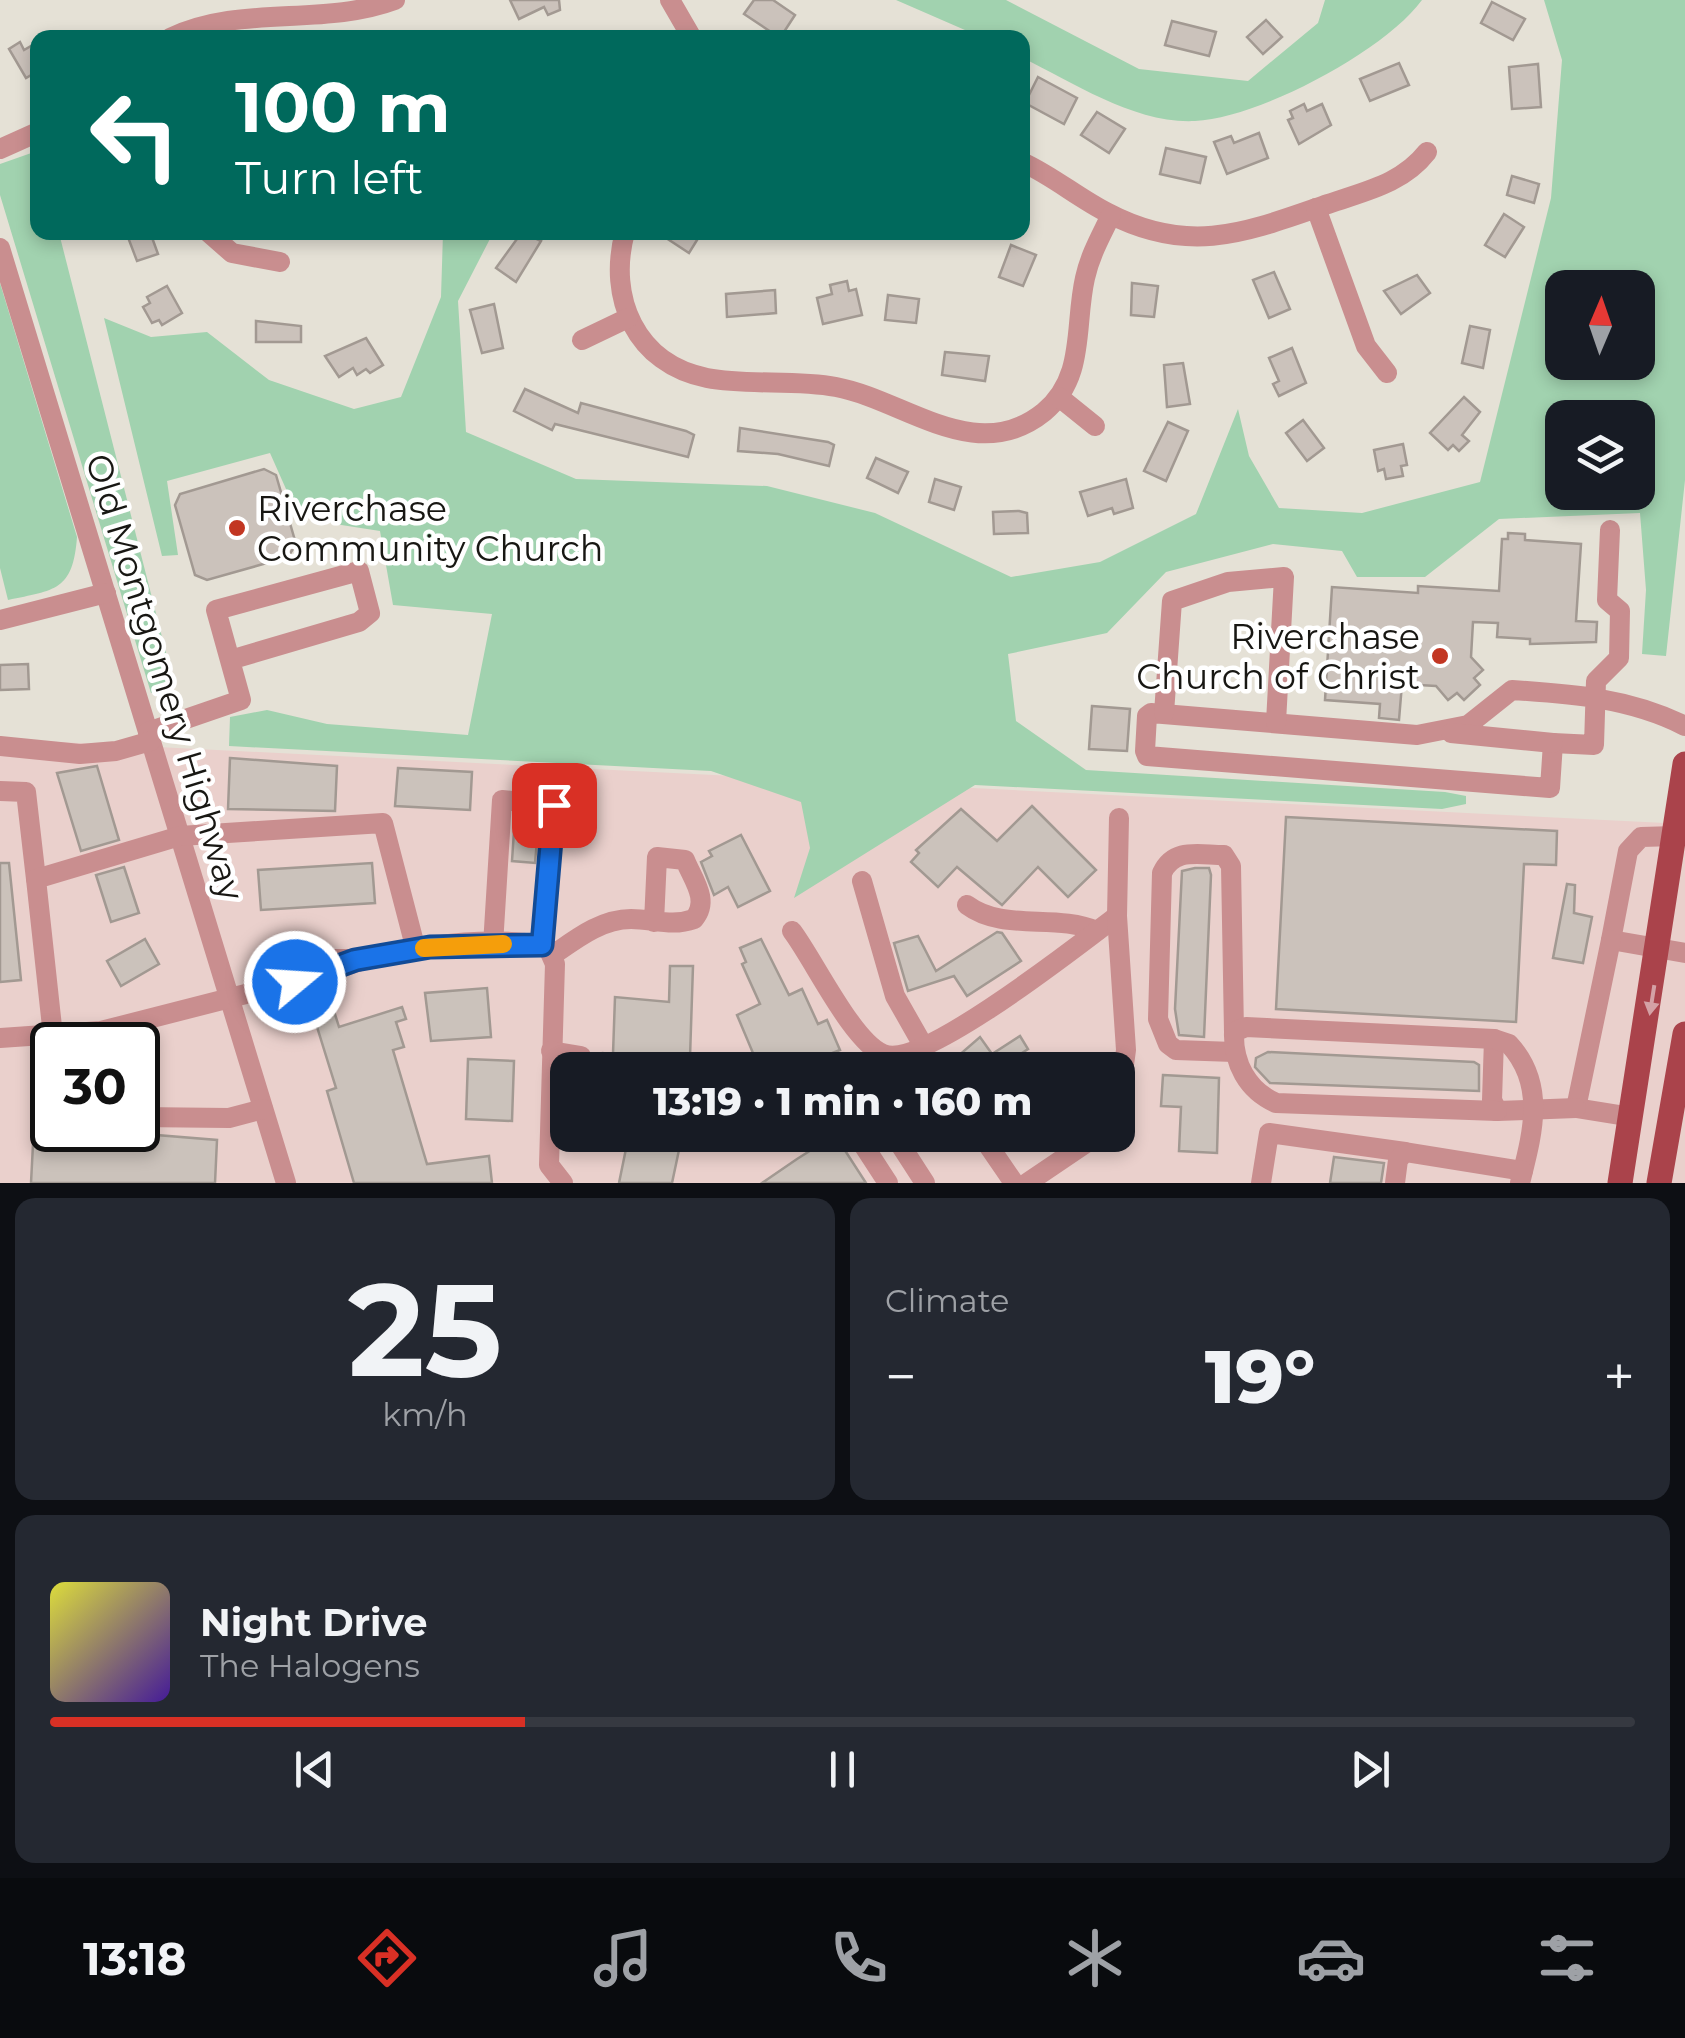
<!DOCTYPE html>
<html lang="en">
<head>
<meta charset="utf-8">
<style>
  body { margin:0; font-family:Montserrat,sans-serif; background:#242831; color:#f1f3f6; height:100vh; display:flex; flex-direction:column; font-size:38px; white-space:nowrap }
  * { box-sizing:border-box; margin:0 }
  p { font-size:32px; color:#9ea1a6 }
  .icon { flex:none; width:55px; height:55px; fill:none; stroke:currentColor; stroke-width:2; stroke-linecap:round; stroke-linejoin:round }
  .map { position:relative; height:1183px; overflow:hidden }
  .side { display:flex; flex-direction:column; gap:15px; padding:15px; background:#0d0f14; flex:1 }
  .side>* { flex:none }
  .guide { position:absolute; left:30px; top:30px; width:1000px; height:210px; border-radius:20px; box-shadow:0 5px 15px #0003; background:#00695c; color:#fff; overflow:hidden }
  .needle { width:65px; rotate:2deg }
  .controls { position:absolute; left:1545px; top:270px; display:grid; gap:20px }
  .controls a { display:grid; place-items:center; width:110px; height:110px; border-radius:20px; background:#171b24; box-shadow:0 5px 15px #0003; font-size:50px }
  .speed { position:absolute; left:30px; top:1022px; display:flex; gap:20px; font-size:50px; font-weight:700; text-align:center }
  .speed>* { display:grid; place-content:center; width:130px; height:130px; border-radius:50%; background:#171b24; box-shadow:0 5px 15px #0003; line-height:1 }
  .speed .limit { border:5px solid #111; border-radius:15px; background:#fff; color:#111 }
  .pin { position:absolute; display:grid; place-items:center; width:85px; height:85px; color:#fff; margin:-42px; border-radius:20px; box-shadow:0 5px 15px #0006 }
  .me { position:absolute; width:110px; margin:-55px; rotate:72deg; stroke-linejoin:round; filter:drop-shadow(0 0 8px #0008) }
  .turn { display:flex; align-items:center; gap:35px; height:210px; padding:0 40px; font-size:45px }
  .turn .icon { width:130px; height:130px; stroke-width:2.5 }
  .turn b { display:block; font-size:70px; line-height:85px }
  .big { font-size:75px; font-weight:800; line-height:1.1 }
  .side .card { flex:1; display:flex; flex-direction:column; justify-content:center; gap:15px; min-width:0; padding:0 35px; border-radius:20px; background:#242831 }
  .side .dial { align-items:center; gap:0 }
  .dial b { font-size:130px; line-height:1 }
  .song { display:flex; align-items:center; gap:30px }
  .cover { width:120px; height:120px; border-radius:15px; background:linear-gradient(135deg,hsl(60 70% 55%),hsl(260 70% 35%)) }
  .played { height:10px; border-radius:5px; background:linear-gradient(90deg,#d93025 30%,#363941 30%) }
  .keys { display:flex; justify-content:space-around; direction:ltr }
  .heat { display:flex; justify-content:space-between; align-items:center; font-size:55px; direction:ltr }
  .side .tiles { flex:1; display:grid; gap:15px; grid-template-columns:1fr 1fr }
  .card:last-child { grid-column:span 2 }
  .trip { position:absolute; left:550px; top:1052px; width:585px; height:100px; border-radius:20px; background:#171b24; box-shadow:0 5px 15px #0003; font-weight:800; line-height:100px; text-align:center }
  .tab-bar { display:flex; height:160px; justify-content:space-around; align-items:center; background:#090b0e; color:#9ea1a6 }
  .tab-bar .icon { width:70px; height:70px }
  .tab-bar .selected { color:#d93025 }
  .tab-bar b { font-size:45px; color:#f1f3f6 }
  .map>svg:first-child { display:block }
  .commercial { fill:#ead0cc; fill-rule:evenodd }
  .green { fill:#a1d2af; fill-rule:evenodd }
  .building { fill:#cbc2bb; stroke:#a29992; stroke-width:2.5 }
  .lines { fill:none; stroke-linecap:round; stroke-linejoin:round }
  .minor { stroke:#c98e8f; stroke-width:20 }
  .major { stroke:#aa434b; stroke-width:25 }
  .oneway { fill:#d4a1a5 }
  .route-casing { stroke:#114b97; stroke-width:25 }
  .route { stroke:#1a73e8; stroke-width:18 }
  .slow { stroke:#f59e0b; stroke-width:18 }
  .poi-dot { fill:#c23622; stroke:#fff; stroke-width:4 }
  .labels { text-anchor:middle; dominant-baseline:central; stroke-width:9; stroke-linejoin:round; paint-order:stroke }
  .poi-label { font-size:35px; fill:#181713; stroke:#fff; text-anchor:start }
  .street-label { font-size:35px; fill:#181713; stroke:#fff }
</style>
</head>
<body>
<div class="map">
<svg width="1685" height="1183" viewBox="0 0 1685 1183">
  <rect width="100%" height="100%" fill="#e5e1d6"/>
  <path class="commercial" d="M0,739L1685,824V1183H0ZM52,1045H138V1130H52ZM568,1070H1118V1135H568Z"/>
  <g class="green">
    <path d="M896,0H1006L1139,69L1248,81L1318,23L1325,0H1422C1385,51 1259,118 1195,121C1135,124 1074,83 1023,58L1022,38L981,37Z"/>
    <path d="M1544,0H1685V480L1666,656L1642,654L1646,590L1640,513L1499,519L1425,577H1357L1342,551L1273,544L1166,572L1107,633L1008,654L1016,721L1086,770L1445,792L1466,796V804L1442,809L975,785L794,898L810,848L801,802L711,771L229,746L230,717L267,710L327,724L468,735L492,614L393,605L380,531L335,524L294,507L270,453L167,481L178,555L162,556L104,318L151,337L207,332L269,380L354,409L401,397L441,297L443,233H493L458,301L466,432L576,479L767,486L875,513L1011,577L1100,562L1196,514L1238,409L1249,456L1279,508L1362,513L1480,482L1551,198L1562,60ZM1562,288H1638V362H1562ZM1562,418H1638V492H1562Z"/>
    <polygon points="37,151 38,232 59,233 175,688 151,693 0,195 0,164"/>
    <path d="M0,283L77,537C73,591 55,590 8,600L0,568Z"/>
  </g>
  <g class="building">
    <polygon points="510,0 559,0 560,10 548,15 544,7 519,19"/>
    <polygon points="754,0 773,0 795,15 780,38 744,14"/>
    <polygon points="1492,2 1525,19 1513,40 1481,23"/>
    <polygon points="1266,20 1282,37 1263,54 1247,37"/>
    <polygon points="1172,21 1216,32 1209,56 1165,45"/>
    <polygon points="20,42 24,50 38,42 38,71 26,78 9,49"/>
    <polygon points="1399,63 1409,85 1370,101 1360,79"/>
    <polygon points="1538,64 1541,107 1512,109 1509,67"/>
    <polygon points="1038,77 1077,98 1064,124 1025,103"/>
    <polygon points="1304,104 1307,111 1322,104 1331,125 1299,144 1288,120 1293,118 1290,111"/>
    <polygon points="1097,112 1125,129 1109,153 1081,135"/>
    <polygon points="1259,133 1268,158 1227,174 1214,142 1231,136 1234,143"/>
    <polygon points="1166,148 1206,157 1200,183 1160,174"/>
    <polygon points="1512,176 1539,184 1534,203 1507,195"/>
    <polygon points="1504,214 1524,227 1505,257 1485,245"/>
    <polygon points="126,232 150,232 158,254 137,261"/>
    <polygon points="522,232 541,241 516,282 496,268"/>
    <polygon points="657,232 702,232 689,253"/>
    <polygon points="1011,245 1036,255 1023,286 999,277"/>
    <polygon points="1274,272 1290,309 1269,318 1253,280"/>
    <polygon points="1417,275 1430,293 1401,314 1384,291"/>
    <polygon points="847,281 849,291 856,289 862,315 823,324 817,298 832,294 830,285"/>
    <polygon points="1132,283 1158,286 1154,317 1131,315"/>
    <polygon points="167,286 182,313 162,325 159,320 152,323 143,307 150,303 147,297"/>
    <polygon points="775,290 776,313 727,317 726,294"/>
    <polygon points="888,295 919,299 916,323 885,320"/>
    <polygon points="494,304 503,348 482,353 470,310"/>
    <polygon points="256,321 301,326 301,342 256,342"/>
    <polygon points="1470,326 1490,330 1483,368 1462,363"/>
    <polygon points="366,338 383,365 370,373 366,369 357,375 353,368 339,377 325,356"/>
    <polygon points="1292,348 1306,383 1279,396 1273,384 1279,381 1269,358"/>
    <polygon points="945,352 989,356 985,381 942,375"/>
    <polygon points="1183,363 1190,404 1167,407 1164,365"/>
    <polygon points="525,389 578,413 581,403 686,431 694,435 688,457 555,424 552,430 514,411"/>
    <polygon points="1464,397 1480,412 1462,435 1469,441 1459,451 1453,445 1448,450 1430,433"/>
    <polygon points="1303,420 1324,448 1307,461 1286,433"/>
    <polygon points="1168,422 1188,431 1166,481 1144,471"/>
    <polygon points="740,428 828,442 834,445 829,466 778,454 738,451"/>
    <polygon points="1403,444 1407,465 1401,466 1403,476 1386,479 1384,469 1378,471 1374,450"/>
    <polygon points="876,458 908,472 898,493 867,478"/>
    <polygon points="264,469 276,475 296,544 288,557 207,580 195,575 175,505 180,494"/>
    <polygon points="935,479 961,487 954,510 929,502"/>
    <polygon points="1126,479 1133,508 1114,514 1112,508 1088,516 1080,492"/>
    <polygon points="1019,511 1027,513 1028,533 994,534 993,512"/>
    <polygon points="1508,533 1525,534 1525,540 1581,544 1576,621 1597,622 1596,642 1530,644 1530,639 1497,637 1498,623 1473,622 1471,657 1483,670 1474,678 1480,685 1464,700 1457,693 1448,700 1436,686 1402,684 1399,720 1379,718 1380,704 1325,700 1332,587 1418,593 1418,586 1499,591 1502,539 1508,539"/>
    <polygon points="28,664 29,689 0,690 0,665"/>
    <polygon points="1092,706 1130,709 1127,751 1089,749"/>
    <polygon points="230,758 337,766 335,811 228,809"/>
    <polygon points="97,766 119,840 81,851 57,773"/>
    <polygon points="398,768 472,772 470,810 395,806"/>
    <polygon points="1032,806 1096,870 1068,897 1038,867 1002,905 957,867 938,887 911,862 919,853 916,850 961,809 997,841"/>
    <polygon points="515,816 539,818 535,863 512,861"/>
    <polygon points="1286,817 1557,831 1556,865 1524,864 1516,1022 1276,1009"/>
    <polygon points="741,835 770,891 738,907 728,887 714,895 701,862 712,856 709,851"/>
    <polygon points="0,863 9,863 21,980 0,982"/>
    <polygon points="372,863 375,903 261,910 258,870"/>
    <polygon points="124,867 139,913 111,922 96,875"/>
    <polygon points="1195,868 1209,868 1211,875 1204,1037 1179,1035 1175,1009 1182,871"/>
    <polygon points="1567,884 1575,885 1574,913 1592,917 1583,963 1553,958"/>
    <polygon points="997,932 1002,933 1021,961 967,996 954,976 908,991 894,943 918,936 936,971"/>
    <polygon points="145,939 159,964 121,986 107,961"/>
    <polygon points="761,939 789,995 802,989 818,1024 827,1020 840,1050 790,1070 752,1070 746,1056 753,1053 737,1015 760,1004 742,964 746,962 740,948"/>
    <polygon points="670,966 693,966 690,1057 695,1057 695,1070 602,1070 603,1053 613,1054 615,997 669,1002"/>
    <polygon points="487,988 491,1037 431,1041 425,993"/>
    <polygon points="402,1007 406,1019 396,1022 404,1047 393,1050 427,1164 489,1156 492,1183 354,1183 327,1091 336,1088 313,1014 333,1008 339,1027"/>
    <polygon points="1020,1036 1028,1049 996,1070 942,1070 980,1037 992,1054"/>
    <polygon points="1268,1052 1474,1062 1479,1065 1479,1091 1270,1083 1255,1067 1256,1058"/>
    <polygon points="468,1059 514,1061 512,1121 466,1119"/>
    <polygon points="1163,1075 1219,1078 1217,1153 1179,1151 1181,1107 1161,1106"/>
    <polygon points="34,1125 217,1140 215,1183 31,1183"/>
    <polygon points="835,1135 866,1183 762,1183 797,1159"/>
    <polygon points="628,1139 679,1150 672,1183 619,1183"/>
    <polygon points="1334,1157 1384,1163 1381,1183 1330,1183"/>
  </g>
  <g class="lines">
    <g class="minor">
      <polyline points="670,0 692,38"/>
      <path d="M170,38C240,4 323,27 395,0"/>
      <polyline points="0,149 38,132"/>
      <path d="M1022,162C1053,176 1078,198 1108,213C1190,256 1247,232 1328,204C1365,191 1402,184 1427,152"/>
      <polyline points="1316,208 1366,346 1387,373"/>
      <polyline points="208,232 232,253 280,262"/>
      <path d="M625,232C607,298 636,364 707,378C749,386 794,379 836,387C905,400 976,467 1044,412C1086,377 1074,326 1085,278C1090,255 1101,236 1111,215"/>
      <polyline points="0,248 286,1183"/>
      <polyline points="582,340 628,318"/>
      <polyline points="1059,397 1095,426"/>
      <path d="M1610,530L1607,600L1620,611L1619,658L1596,681L1594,745L1553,743L1550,788L1147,756L1145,751L1147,716L1151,713L1417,735L1468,725L1512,690C1572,694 1630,698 1685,726"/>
      <polyline points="0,620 106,593"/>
      <polyline points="1164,713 1172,601 1228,582 1284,577 1276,722"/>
      <polyline points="148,732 241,700 216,610 359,571 370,613 359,622 230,660"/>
      <polyline points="1451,733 1553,743"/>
      <polyline points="0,746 80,754 116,751 151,741"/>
      <polyline points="0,791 26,792 36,879"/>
      <polyline points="1676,836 1641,837 1628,851 1611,940 1685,953"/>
      <polyline points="862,881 895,996 924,1047"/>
      <path d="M967,905C1003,932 1056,913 1097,931"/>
      <path d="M792,931C814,960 852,1041 883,1054C921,1070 1081,943 1117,916"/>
      <polyline points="1611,940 1576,1108 1632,1117"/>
      <polyline points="493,945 502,800 554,805 542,945"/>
      <path d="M553,955C576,939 601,919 631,919C653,919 672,927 694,919C710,900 693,880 685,860L657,857L654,922"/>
      <polyline points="264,975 325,959 353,959"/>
      <polyline points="53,1036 36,879 180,836 383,823 416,950"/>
      <path d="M0,1038L101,1031L328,973C386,948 478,935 542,945L548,948L555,964L549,1165L563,1183"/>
      <polyline points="1494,1039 1492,1100 1497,1111 1576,1108"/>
      <polyline points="551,1051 581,1056 580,1070"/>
      <path d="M1234,1052L1176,1050L1168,1044L1158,1019L1162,873C1174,847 1199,855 1224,855L1231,866L1234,1032"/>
      <polyline points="1118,1109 1126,1050 1117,916 1119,818"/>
      <path d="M1497,1111L1276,1103C1247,1090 1233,1063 1234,1032L1246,1027L1494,1039L1509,1044C1547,1085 1532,1135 1520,1183"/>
      <polyline points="138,1117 229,1118 263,1109"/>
      <polyline points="875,1135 862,1143 888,1183"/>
      <polyline points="894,1135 925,1183"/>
      <polyline points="1003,1135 988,1145 1014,1183"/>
      <polyline points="1027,1183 1098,1135"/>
      <polyline points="1261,1183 1269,1133 1405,1152"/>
      <polyline points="1395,1183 1398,1160 1405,1152 1523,1171"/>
    </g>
    <g class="major">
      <polyline points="1620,1183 1685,764"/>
      <polyline points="1659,1183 1685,1034"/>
    </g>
  </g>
  <defs><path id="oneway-solid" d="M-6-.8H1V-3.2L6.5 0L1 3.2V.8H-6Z" transform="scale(2.5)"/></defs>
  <use class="oneway" href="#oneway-solid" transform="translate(1652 1000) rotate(99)"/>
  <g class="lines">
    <defs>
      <polyline id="route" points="295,982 355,960 430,947 542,945 554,805"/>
    </defs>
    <use href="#route" class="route-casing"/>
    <use href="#route" class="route"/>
    <polyline class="slow" points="424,948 503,944"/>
  </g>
  <g class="poi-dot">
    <circle cx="237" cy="528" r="10"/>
    <circle cx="1440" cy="656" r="10"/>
  </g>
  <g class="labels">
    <g class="poi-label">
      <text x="257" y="508">Riverchase<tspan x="257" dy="40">Community Church</tspan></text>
      <text x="1420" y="636" text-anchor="end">Riverchase<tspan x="1420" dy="40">Church of Christ</tspan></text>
    </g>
    <g class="street-label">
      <text transform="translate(165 677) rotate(73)">Old Montgomery Highway</text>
    </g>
  </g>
</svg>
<div class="controls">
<a><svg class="needle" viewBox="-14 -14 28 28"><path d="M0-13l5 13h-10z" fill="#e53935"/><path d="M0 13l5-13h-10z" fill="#9ea1a6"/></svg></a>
<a><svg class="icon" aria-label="layers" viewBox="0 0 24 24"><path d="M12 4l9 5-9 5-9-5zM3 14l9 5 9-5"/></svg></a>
</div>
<div class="speed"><div class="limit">30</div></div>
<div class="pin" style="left:554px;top:805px;background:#d93025"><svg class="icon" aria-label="arrive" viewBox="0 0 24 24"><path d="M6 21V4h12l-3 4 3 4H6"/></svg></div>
<svg class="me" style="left:295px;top:982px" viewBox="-20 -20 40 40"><circle r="17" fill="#1a73e8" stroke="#fff" stroke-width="3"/><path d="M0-11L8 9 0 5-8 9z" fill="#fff"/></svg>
<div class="trip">13:19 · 1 min · 160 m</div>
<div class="guide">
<div class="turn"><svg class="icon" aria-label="left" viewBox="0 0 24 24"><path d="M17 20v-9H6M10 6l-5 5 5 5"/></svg><div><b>100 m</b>Turn left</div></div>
</div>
</div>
<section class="side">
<div class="tiles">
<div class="card dial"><b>25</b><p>km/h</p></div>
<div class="card"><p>Climate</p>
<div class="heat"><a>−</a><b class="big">19°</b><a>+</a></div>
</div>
<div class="card">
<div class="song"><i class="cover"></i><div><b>Night Drive</b><p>The Halogens</p></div></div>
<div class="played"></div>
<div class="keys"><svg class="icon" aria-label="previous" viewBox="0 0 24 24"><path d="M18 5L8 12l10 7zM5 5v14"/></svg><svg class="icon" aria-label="pause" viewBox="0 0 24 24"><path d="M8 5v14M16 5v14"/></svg><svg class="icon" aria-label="next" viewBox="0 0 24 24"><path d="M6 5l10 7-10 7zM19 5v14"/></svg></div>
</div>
</div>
</section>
<nav class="tab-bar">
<b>13:18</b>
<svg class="icon selected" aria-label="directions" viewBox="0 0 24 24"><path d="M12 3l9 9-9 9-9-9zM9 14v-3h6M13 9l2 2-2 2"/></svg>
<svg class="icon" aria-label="music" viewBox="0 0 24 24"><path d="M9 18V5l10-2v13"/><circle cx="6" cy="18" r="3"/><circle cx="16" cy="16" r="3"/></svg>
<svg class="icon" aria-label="phone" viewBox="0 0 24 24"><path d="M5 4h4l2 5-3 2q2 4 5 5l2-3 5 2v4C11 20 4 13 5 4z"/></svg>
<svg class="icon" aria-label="climate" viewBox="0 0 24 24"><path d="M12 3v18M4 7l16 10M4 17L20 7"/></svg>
<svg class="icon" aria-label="car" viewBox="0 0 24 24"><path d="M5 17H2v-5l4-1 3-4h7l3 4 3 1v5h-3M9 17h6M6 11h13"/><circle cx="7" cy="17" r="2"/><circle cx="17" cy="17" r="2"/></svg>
<svg class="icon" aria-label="filters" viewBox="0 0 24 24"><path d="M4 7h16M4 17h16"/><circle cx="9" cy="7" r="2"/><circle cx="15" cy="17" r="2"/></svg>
</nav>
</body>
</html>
